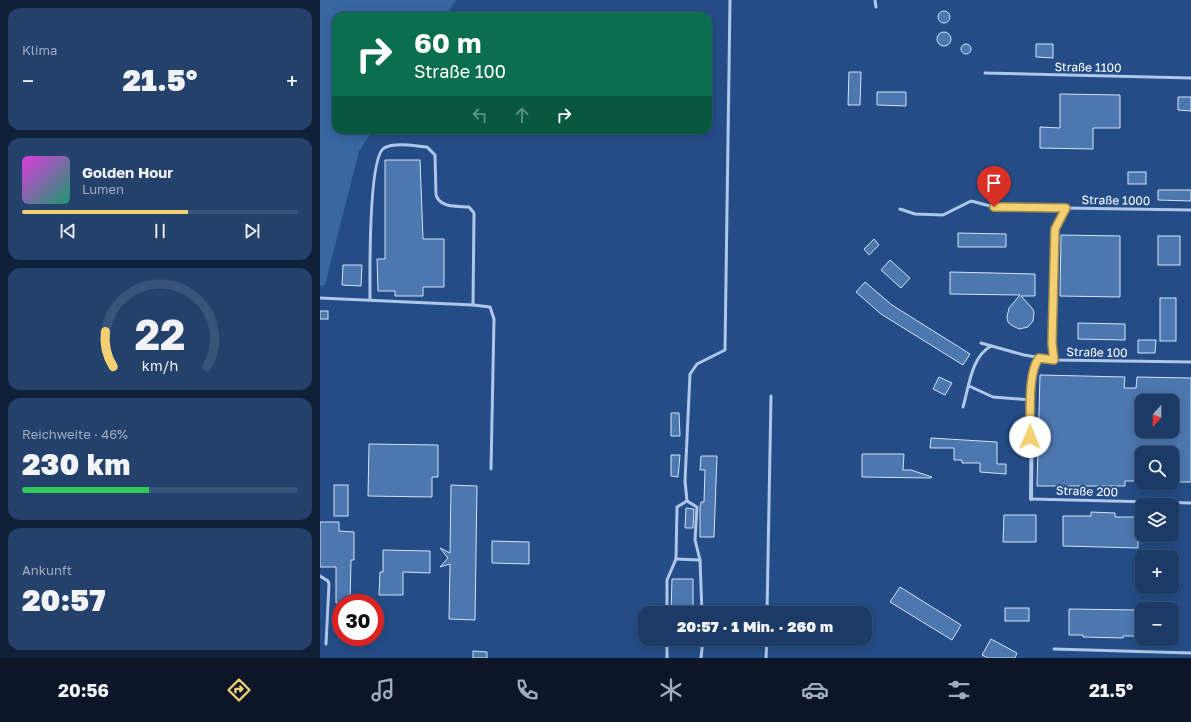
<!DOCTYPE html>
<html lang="de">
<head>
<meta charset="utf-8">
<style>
  body { margin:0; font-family:"Golos Text",sans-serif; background:#24416b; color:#f1f3f6; height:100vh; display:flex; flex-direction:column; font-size:15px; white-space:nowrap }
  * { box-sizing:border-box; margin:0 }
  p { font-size:13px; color:#a0adbf }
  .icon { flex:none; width:22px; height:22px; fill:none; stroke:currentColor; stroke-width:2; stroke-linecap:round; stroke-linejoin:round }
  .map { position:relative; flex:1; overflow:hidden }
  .sheet { display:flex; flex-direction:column; gap:8px; padding:8px; background:#0f2038; width:320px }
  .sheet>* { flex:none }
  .banner { position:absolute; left:12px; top:12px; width:380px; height:122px; border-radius:12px; box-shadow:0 2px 10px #0003,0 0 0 1px #395479; background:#0b6e4f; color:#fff; overflow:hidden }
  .needle { width:26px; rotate:201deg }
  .tools { position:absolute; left:815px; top:394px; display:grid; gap:8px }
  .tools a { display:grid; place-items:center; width:44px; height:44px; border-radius:8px; background:#1b3a65; box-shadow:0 2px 10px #0003,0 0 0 1px #395479; font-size:20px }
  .speed { position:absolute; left:12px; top:594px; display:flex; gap:8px; font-size:20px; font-weight:700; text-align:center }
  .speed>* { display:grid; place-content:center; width:52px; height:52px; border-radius:50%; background:#1b3a65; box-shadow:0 2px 10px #0003,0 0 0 1px #395479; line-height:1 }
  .speed .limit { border:6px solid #d22; background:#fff; color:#111 }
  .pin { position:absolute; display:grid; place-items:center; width:34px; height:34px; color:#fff; margin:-41px -17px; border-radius:50% 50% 50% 0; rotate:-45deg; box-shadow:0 0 4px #0007 }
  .pin .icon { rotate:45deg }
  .me { position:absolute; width:44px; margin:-22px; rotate:1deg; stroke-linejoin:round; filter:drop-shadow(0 0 3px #0008) }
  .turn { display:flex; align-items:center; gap:14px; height:84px; padding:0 16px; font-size:18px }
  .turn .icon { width:52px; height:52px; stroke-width:2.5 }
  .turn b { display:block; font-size:28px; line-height:34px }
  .lanes { display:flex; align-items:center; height:38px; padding:0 16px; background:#0003; justify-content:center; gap:20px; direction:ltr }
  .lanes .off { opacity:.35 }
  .big { font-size:30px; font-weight:800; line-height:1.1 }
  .sheet .card { flex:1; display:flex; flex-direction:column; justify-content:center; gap:6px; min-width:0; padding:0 14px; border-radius:12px; background:#24416b }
  .sheet .dial { align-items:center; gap:0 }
  .dial svg { height:104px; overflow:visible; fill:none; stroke:#395479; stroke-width:7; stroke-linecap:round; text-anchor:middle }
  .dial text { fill:#f1f3f6; stroke:none }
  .song { display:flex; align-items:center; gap:12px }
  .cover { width:48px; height:48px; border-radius:6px; background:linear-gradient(135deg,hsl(300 70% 55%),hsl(160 70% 35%)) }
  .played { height:4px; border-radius:2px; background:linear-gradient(90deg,#f3d173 60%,#395479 60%) }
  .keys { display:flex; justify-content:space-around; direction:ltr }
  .heat { display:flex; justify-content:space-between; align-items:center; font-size:22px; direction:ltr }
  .charge { height:6px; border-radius:3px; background:linear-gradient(90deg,#34c759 46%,#395479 0) }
  .trip { position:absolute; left:318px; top:606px; width:234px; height:40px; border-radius:12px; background:#1b3a65; box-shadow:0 2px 10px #0003,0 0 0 1px #395479; font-weight:800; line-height:40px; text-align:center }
  .tabs { display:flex; height:64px; justify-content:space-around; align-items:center; background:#0b1728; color:#a0adbf }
  .tabs .icon { width:28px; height:28px }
  .tabs .current { color:#f3d173 }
  .tabs b { font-size:18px; color:#f1f3f6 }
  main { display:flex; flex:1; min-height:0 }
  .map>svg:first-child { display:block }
  .green { fill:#3867a4 }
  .building { fill:#4c77af; stroke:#d3e3f7; fill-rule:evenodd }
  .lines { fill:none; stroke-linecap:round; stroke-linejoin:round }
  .service { stroke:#afc8e9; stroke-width:3 }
  .minor { stroke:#afc8e9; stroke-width:4 }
  .route-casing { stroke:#9e884b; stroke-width:10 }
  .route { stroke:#f3d173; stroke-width:7 }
  .labels { text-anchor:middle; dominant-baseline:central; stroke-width:4; stroke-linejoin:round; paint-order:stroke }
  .street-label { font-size:12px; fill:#fff; stroke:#244d87 }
</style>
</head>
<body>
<main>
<section class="sheet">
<div class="card"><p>Klima</p>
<div class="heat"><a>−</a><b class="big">21.5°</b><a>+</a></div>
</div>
<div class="card">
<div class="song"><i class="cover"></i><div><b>Golden Hour</b><p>Lumen</p></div></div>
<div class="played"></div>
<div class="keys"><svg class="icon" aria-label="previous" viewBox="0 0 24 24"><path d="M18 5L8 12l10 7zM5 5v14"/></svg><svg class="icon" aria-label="pause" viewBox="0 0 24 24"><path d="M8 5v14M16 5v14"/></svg><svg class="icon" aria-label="next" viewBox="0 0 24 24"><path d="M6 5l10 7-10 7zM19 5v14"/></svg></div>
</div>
<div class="card dial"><svg viewBox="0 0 100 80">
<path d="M14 69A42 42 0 1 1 86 69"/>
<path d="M14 69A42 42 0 0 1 8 42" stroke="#f3d173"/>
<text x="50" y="56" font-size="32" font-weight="700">22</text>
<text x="50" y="72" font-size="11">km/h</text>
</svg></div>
<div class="card"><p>Reichweite · 46%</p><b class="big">230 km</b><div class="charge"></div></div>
<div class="card"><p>Ankunft</p><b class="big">20:57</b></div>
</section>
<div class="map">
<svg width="871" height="658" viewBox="0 0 871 658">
  <rect width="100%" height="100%" fill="#244d87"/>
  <polygon class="green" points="0,0 136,0 126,16 16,16 16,130 53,130 39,151 5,285 0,286"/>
  <g class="building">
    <circle cx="624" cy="17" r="6"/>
    <circle cx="624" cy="39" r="7"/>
    <circle cx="646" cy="49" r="5"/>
    <polygon points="716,44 733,44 733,58 716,57"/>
    <polygon points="529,72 541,72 540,105 528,105"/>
    <polygon points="557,92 586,92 586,106 557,105"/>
    <polygon points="740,94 800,95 800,128 773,128 773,149 720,148 720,127 740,128"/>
    <polygon points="858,97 871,97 871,111 858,110"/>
    <polygon points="65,160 100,160 103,239 124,239 124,287 103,287 103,296 75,296 75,291 58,291 57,259 65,259"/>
    <rect x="808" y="172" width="18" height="12"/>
    <polygon points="838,190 871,190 871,201 838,200"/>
    <polygon points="638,233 686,234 686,247 638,247"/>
    <polygon points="741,235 800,236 800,297 740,296"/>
    <rect x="838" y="236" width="22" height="29"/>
    <polygon points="554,239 559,245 549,255 544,249"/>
    <polygon points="570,260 590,278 581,288 561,270"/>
    <polygon points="23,265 42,265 41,286 22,285"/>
    <polygon points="630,272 715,274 715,296 701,296 712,308 714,312 713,321 708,327 699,329 691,325 688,322 687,317 689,308 700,295 630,294"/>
    <polygon points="545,282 572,305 650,354 643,365 561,314 536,292"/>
    <rect x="840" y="298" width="16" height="43"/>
    <rect x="0" y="311" width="8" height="8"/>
    <polygon points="758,323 805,324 805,340 758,339"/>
    <polygon points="818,340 836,340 835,353 818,353"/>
    <path d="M720,375L805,377L804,388H816L817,377L871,378V482H852V453H822V481H805V486H717ZM822,401H852V431H822Z"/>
    <polygon points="619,377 632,383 625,395 613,389"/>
    <polygon points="351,413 359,413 360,436 351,436"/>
    <polygon points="611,438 677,442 677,464 686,464 686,474 660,472 660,463 642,463 642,460 634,460 634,448 610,448"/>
    <polygon points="49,444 118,445 118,477 112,477 112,497 48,496"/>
    <polygon points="542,454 584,454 583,470 591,470 612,477 611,478 542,477"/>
    <polygon points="351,455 360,455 358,477 351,476"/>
    <polygon points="381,456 397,456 394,537 380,537 380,508 381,502 384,502 385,470 380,470"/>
    <rect x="14" y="485" width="14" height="31"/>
    <polygon points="131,485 157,486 155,620 129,619 130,564 120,567 128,558 120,548 130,553"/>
    <polygon points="366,508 374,509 373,528 365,528"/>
    <polygon points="771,512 795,513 795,517 819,517 819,523 822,523 822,542 818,541 818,548 743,546 743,516 771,516"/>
    <polygon points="684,515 716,515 716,542 683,542"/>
    <polygon points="0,522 19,522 19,531 34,532 34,560 31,560 30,603 16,603 16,567 0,567"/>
    <polygon points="172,541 209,542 209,564 172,563"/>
    <polygon points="63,550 110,551 110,573 83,572 83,595 59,595 60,572 63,572"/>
    <polygon points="352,579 373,579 373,613 351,613"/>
    <polygon points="580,587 641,625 632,640 570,602"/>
    <rect x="685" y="608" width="24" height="13"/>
    <polygon points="749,609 817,610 817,636 803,636 803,638 763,637 763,635 749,635"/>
    <polygon points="671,639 697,653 695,658 668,658 662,655"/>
    <polygon points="153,651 167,652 167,658 153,658"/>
  </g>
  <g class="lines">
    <g class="service">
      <polyline points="555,0 556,7"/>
      <polyline points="665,73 871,78"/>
      <polyline points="580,209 595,214 623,215 651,201 674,207 871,210"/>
      <polyline points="0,298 153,305 170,307 174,319 171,469"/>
      <path d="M50,299C50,277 48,158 64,148C75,142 95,146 107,147L115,155L116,195C120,208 137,206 149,207L154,213L153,305"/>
      <polyline points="661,343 704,355 734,360 871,362"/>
      <polyline points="649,386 673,397 711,400"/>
      <path d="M643,407C649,387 651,357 671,346"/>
      <polyline points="711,499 871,503"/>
      <polyline points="367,501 365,481 370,374 377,364 405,350 410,0"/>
      <polyline points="367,501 377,507 375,540 380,560 382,613"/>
      <polyline points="356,559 380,560"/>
      <polyline points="0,576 8,581 9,584 6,644"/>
      <polyline points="347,613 347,580 356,559 357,507 367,501"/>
      <polyline points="447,613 451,396"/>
      <polyline points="734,649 871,653"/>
      <polyline points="347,658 347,639"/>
      <polyline points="381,658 383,639"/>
      <polyline points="446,658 447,639"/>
    </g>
    <g class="minor">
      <polyline points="734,360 732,343 735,229 746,208"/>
      <polyline points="711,499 712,375 715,362 719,358"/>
    </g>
  </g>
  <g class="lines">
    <defs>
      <path id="route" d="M674,207L746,208L735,229L732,343L734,360L719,358C707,373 711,417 710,437"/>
    </defs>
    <use href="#route" class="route-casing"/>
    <use href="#route" class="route"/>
  </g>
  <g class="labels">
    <g class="street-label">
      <text transform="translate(768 67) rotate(1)">Straße 1100</text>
      <text transform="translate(796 200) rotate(1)">Straße 1000</text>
      <text transform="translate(777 352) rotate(1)">Straße 100</text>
      <text transform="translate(767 491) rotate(2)">Straße 200</text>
    </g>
  </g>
</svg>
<div class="tools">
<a><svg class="needle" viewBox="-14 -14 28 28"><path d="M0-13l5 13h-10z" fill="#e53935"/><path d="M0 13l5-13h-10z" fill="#a0adbf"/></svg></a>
<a><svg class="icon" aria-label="search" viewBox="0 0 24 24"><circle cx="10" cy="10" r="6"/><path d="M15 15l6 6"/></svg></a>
<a><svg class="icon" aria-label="layers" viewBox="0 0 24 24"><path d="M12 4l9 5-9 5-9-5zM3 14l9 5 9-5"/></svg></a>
<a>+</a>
<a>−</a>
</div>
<div class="speed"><div class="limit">30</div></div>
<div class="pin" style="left:674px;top:207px;background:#d93025"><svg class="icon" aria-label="arrive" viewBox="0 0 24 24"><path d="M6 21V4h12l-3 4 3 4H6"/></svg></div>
<svg class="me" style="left:710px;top:437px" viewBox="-20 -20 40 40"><circle r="19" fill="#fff"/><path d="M0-13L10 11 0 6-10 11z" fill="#f3d173"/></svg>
<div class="trip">20:57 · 1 Min. · 260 m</div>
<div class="banner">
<div class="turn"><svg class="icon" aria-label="right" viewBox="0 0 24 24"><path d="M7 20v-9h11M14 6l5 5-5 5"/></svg><div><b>60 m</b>Straße 100</div></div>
<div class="lanes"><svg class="icon off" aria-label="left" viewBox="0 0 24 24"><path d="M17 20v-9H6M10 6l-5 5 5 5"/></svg><svg class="icon off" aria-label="ahead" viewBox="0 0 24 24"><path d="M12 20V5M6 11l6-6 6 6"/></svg><svg class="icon" aria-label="right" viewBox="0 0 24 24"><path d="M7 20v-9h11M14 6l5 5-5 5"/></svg></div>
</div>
</div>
</main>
<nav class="tabs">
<b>20:56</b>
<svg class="icon current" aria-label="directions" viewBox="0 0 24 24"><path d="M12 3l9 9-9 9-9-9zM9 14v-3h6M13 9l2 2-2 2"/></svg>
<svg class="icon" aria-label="music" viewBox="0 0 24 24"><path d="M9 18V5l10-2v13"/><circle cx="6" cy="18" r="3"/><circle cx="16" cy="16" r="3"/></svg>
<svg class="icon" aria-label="phone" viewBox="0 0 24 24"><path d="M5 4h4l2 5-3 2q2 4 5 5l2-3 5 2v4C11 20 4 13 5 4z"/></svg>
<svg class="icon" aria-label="climate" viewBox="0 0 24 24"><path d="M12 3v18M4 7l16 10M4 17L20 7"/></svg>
<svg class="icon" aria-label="car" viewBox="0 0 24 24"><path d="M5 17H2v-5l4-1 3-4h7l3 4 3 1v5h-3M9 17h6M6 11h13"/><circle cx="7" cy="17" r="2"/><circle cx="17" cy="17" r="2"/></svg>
<svg class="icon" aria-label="filters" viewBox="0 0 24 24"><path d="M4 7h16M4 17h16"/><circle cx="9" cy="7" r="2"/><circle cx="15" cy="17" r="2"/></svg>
<b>21.5°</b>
</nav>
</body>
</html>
